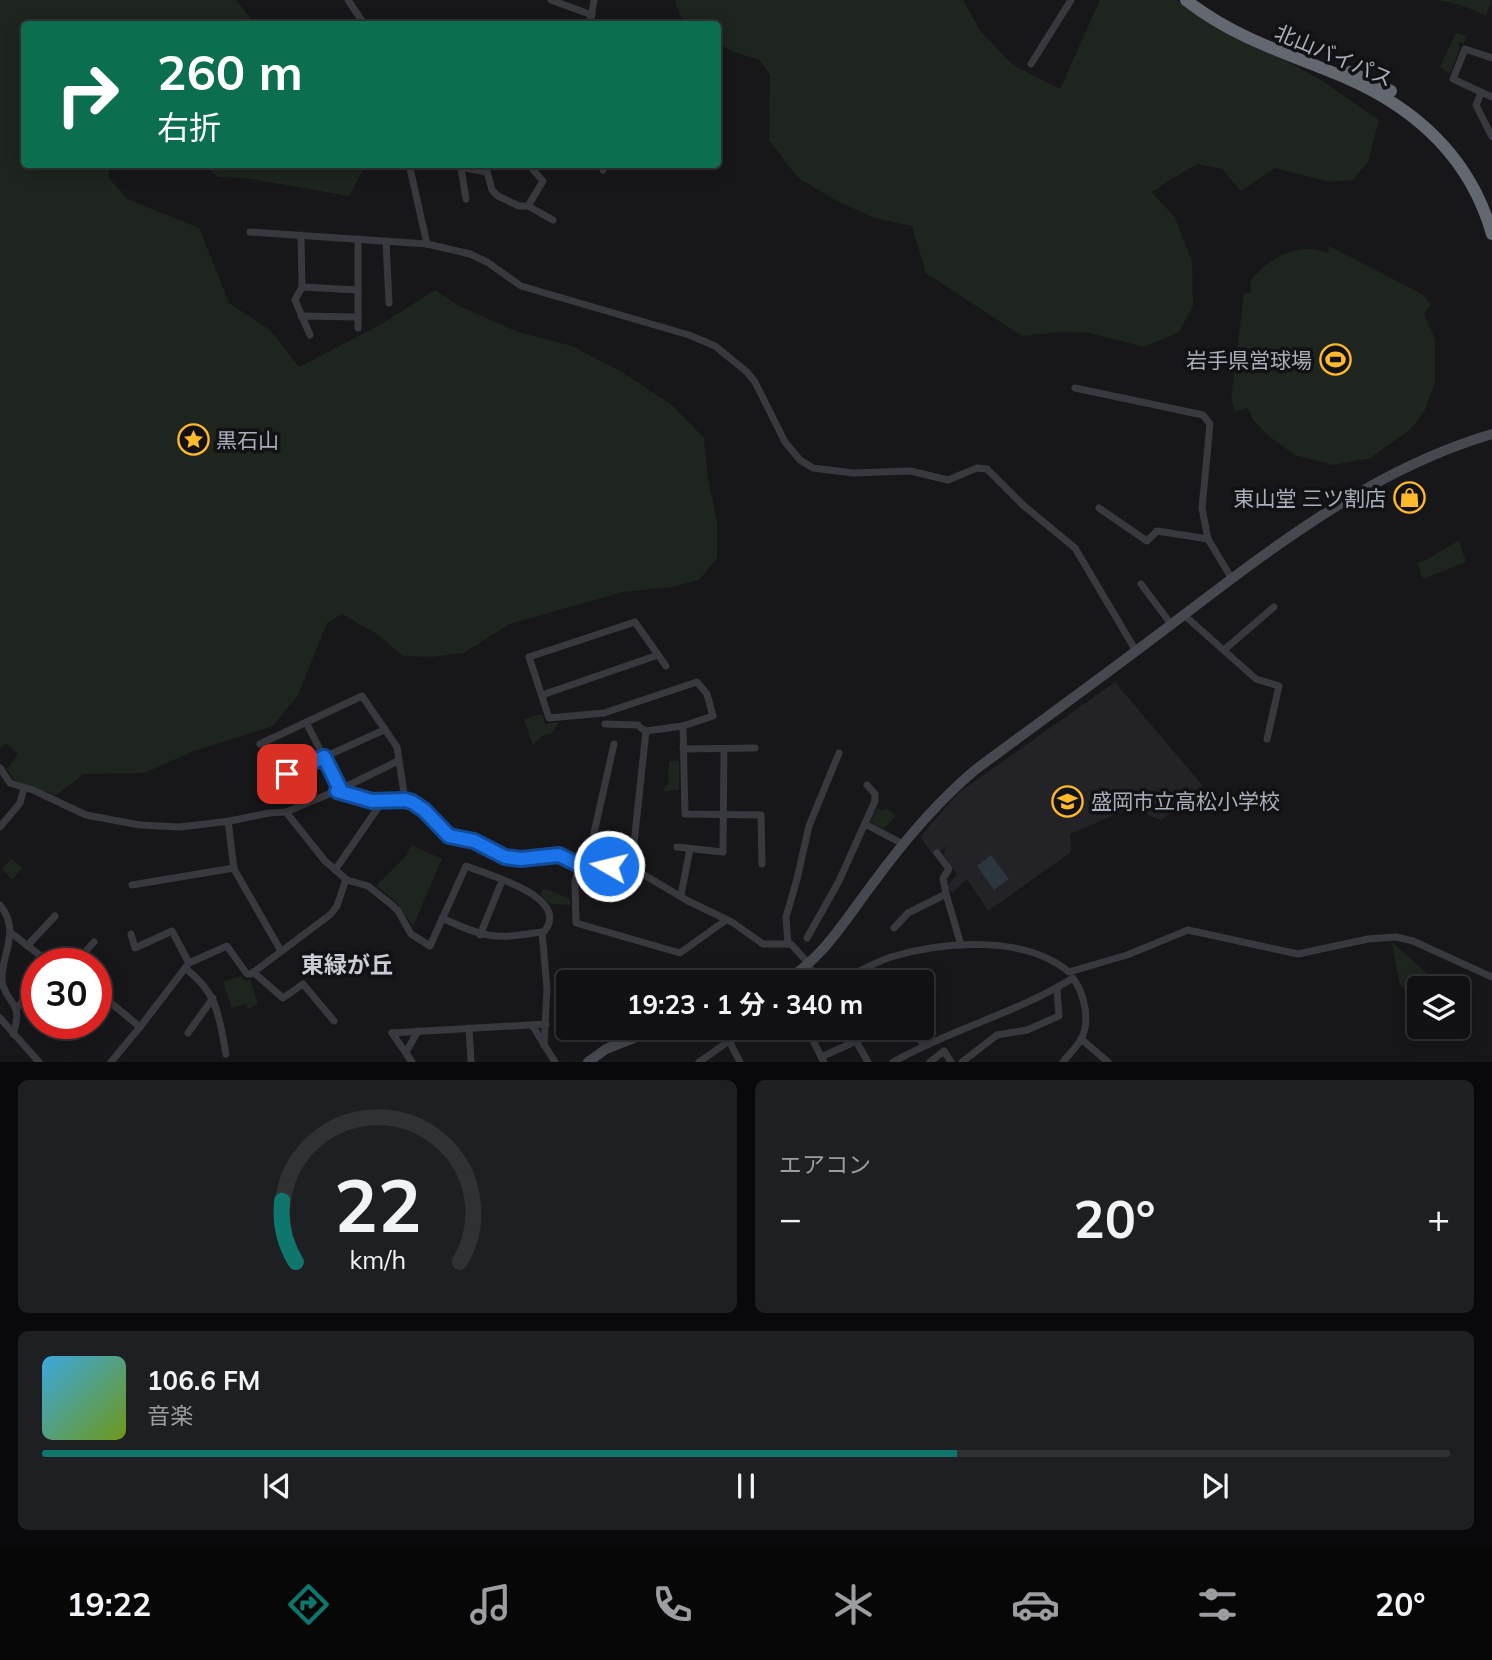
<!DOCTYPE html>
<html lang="ja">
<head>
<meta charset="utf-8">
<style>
  body { margin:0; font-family:Mulish,"Noto Sans JP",sans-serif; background:#1e1f22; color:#f1f3f6; height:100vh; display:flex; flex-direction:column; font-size:26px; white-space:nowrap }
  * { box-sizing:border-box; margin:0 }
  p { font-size:23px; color:#9c9da0 }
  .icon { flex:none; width:38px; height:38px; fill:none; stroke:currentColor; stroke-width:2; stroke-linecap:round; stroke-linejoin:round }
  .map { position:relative; height:1062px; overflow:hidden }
  .side { display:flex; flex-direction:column; gap:18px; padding:18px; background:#09090b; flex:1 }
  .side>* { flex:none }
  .guide { position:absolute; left:21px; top:21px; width:700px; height:147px; border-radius:7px; box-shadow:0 4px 18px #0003,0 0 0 2px #303134; background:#0b6e4f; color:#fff; overflow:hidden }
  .controls { position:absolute; left:1407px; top:976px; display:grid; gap:14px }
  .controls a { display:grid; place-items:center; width:63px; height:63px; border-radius:7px; background:#111114; box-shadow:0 4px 18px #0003,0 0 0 2px #303134; font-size:35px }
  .speed { position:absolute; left:21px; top:948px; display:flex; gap:14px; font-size:35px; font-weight:700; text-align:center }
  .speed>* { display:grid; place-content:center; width:91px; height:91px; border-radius:50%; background:#111114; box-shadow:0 4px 18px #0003,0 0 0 2px #303134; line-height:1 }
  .speed .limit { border:10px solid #d22; background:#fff; color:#111 }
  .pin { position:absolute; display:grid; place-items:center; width:60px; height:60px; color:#fff; margin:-30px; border-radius:14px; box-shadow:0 4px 10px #0006 }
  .me { position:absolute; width:77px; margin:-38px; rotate:278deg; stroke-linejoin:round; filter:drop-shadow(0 0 5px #0008) }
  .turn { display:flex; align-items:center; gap:24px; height:147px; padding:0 21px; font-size:32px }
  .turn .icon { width:91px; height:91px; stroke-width:2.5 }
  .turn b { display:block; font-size:49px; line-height:60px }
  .big { font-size:52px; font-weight:700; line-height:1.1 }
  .side .tile { flex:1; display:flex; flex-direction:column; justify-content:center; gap:10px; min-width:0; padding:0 24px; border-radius:10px; background:#1e1f22 }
  .side .dial { align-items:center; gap:0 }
  .dial svg { height:182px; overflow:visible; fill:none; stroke:#303134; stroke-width:7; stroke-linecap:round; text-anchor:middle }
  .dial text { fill:#f1f3f6; stroke:none }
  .song { display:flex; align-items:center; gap:21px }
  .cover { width:84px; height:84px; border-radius:10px; background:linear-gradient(135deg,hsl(200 70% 55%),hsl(80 70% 35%)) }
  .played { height:7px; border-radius:4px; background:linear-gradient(90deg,#0f766e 65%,#303134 65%) }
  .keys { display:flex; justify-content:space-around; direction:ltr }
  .heat { display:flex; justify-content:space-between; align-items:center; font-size:38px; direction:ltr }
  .side .tiles { flex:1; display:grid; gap:18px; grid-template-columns:1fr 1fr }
  .tile:last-child { grid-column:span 2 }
  .trip { position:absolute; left:556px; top:970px; width:378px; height:70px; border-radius:7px; background:#111114; box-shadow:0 4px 18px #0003,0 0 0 2px #303134; font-weight:700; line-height:70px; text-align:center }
  .tabs { display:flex; height:112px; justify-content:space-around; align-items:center; background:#070708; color:#9c9da0 }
  .tabs .icon { width:49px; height:49px }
  .tabs .on { color:#0f766e }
  .tabs b { font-size:32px; color:#f1f3f6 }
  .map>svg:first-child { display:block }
  .built { fill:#232327 }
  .green { fill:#1d251e }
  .water { fill:#2c363f }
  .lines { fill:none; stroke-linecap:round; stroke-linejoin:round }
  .street { stroke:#38393f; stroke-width:7 }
  .secondary { stroke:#46484f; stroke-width:10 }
  .highway { stroke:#636770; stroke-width:12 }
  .route-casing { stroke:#114b97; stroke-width:18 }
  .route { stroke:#1a73e8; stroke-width:12 }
  .labels { text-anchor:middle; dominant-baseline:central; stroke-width:7; stroke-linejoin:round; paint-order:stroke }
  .street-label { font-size:21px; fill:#a8aeba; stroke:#121215 }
  .poi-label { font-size:21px; fill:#a8aeba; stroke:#121215; text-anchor:end }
  .neighbourhood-label { font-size:23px; font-weight:bold; fill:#cacdd6; stroke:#121215 }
</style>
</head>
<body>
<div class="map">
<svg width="1492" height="1062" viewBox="0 0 1492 1062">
  <rect width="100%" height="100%" fill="#17171a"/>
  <polygon class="built" points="1115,682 1203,786 1161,820 1131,808 1070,834 1071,852 988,911 967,879 952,893 947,887 957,874 943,855 947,846 934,856 920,837 958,793"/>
  <g class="green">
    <polygon points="0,0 236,0 255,24 24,24 24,164 110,165 108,177 127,199 199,228 229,303 270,330 299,367 378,326 435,290 459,306 518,332 572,346 624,373 672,405 704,438 708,478 717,522 717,558 699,580 672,587 623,592 509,624 464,653 432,657 403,656 377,634 342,614 327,623 298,695 273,726 194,751 144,773 84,774 56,795 14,780 7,769 18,754 6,743 0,749"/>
    <path d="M675,0H963L981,32L1013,65L1060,89L1100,0H1177L1215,24L1318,78L1379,120L1368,162L1353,180L1329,182L1275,168L1241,191L1222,169L1198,164L1171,179L1152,192L1175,218L1192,261L1193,306L1179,332L1144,347L1090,333L1062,332L1022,336L926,273L912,226L875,218L837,201L797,177L769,140L770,75L760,60L731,51L718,43V24C692,24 682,28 675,0Z"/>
    <polygon points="1439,0 1492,0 1486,16 1464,6"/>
    <polygon points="1456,33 1467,36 1464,44 1460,42 1458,45 1460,48 1450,73 1440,67"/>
    <polygon points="204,165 204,164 366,165 349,196 246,178 218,177"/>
    <path d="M1329,246L1422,294L1431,305L1424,314L1435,339V382L1425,410L1411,429L1370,458L1333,465L1295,455L1266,434L1254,421L1247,408L1235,412L1231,398L1244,293H1251L1250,281C1271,257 1297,241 1328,253Z"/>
    <path d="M1459,541L1466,562L1423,579L1417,563C1434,558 1443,548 1459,541Z"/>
    <polygon points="542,714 545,724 559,722 551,734 542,736 533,745 524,719"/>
    <polygon points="669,761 679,761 679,790 662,791 668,785"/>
    <polygon points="877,808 883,810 886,808 896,815 884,829 870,822"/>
    <polygon points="411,845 442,859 413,926 397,903 376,886 407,855"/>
    <polygon points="11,859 22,868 12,880 2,869"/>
    <polygon points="543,888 570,899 571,905 550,904 541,895"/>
    <polygon points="1391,941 1444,989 1419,989 1419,1009 1400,984"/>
    <polygon points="240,976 246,981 250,979 258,1004 247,1009 246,1004 232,1008 223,982"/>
  </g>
  <polygon class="water" points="991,855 1009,879 994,890 977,866"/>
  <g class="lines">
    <g class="street">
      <polyline points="348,0 364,24"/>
      <polyline points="551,0 592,15"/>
      <polyline points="590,24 594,0"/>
      <polyline points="1492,58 1465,49 1453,79 1492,97"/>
      <polyline points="1031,64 1071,0"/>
      <polyline points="1481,93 1476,105 1492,137"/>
      <polyline points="409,164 427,244"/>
      <polyline points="443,164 487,172"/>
      <polyline points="485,164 492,190 498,196 519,206 528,206 553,220"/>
      <polyline points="528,164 543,181 528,206"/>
      <polyline points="602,164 603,170"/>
      <polyline points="461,168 466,199"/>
      <polyline points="250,232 427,244 470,254 487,262 521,286 689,335 715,346 747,372 755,382 785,442 800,460 813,468 853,473 910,471 948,480 977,468 987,469 1023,505 1075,548 1136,651"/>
      <polyline points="301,235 302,287"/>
      <polyline points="386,241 389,303"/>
      <polyline points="301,316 358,317"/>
      <polyline points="358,328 358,239"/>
      <polyline points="310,335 295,300 302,287 358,290"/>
      <polyline points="1075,388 1203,415 1210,424 1202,508 1208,539 1232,579"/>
      <polyline points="1099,508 1147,541 1157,531 1208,539"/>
      <polyline points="1141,584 1171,624"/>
      <polyline points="1184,615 1256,679 1279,686 1267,739"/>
      <polyline points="1224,650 1274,607"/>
      <polyline points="542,695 658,655"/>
      <polyline points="306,722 340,789"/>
      <polyline points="605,724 638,725"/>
      <polyline points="683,726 685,814 761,815 762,864"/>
      <polyline points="641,728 646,731 683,726 713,716 707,694 697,682 604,713 549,718 529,657 635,622 666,666"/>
      <polyline points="260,744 362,696 397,747 405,800"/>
      <polyline points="683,749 755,748"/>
      <polyline points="0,768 10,783 33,790 86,815 140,825 180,827 230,821 269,813 286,812 341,789 398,761"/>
      <polyline points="269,782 384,730"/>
      <polyline points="336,791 380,802 405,800 412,802 429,815 449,836 474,841 511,859 559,855 579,865 636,870 688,901 732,922 763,944 791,944 809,964"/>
      <path d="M286,812L325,861L347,880L368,886L392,905L398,911L411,934L430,946L466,866C488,875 576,898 542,934"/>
      <polyline points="228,821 234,869 281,951"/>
      <polyline points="865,824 903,844"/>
      <polyline points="0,827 20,803 24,788"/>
      <polyline points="677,847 723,852 724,749"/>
      <polyline points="937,853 949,869 943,878 946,894 961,945"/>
      <polyline points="632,862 646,731"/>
      <polyline points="587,864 614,744"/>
      <polyline points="579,865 575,882 576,923 680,953 726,920"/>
      <polyline points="335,870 382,802"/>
      <polyline points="132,885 234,868"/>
      <polyline points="681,895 690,849"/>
      <path d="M0,905C22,933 0,954 2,982C8,1006 24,1002 13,1034"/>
      <path d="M442,918C487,939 494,939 542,932L547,989L544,1045"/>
      <polyline points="894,928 908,913 946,894"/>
      <polyline points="10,932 51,964"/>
      <polyline points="131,934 135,948 172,931 189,963"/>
      <polyline points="480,935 502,881"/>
      <polyline points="807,938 839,881 875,801 875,794 867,785"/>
      <polyline points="788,944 786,917 797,879 809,826 839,753"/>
      <polyline points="27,946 55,916"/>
      <polyline points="74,964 94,942"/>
      <path d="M185,968C218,993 219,1016 226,1054"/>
      <polyline points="808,968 833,982"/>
      <polyline points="253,972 283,998 303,984 334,1021"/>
      <path d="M837,982C855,974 873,963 891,957C944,941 1025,935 1069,972L1127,955L1188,930L1298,954L1368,939L1396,937L1413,941L1492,977"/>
      <polyline points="99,993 140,1027 111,1062"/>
      <polyline points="17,1008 37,984"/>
      <polyline points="0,1018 39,1062"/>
      <polyline points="532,1025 555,1062"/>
      <polyline points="140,1027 189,963 227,946 247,974 251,974 331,914 337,906 346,879"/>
      <polyline points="722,1027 740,1062"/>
      <polyline points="806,1027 824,1062"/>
      <polyline points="913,1027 924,1046"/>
      <polyline points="469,1028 471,1062"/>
      <polyline points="188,1033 213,998"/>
      <polyline points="392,1033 546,1024"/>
      <polyline points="392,1033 412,1062"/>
      <polyline points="1081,1039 1108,1062"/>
      <polyline points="856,1041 868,1062"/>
      <polyline points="406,1052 418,1031"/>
      <polyline points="821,1057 881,1030"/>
      <polyline points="699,1062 729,1041"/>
      <path d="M893,1062C951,1029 1017,1013 1073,978C1084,993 1091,1021 1081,1039C1077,1047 1069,1054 1063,1062"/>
      <polyline points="930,1062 944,1051 951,1062"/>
      <polyline points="962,1062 997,1035 1027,1030 1059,1016 1057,988"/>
    </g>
    <g class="secondary">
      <path d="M784,982C826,955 844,921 874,882C904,841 936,803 975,770C1045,718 1116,667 1185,614C1280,542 1376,468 1492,434"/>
      <polyline points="588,1062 606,1049 661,1027"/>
    </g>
    <g class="highway">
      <path d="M1186,0C1234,38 1289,54 1344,77C1416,108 1470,157 1492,234"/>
      <polyline points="1350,72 1391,91"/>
    </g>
  </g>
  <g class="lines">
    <defs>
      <polyline id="route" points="287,774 324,757 340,789 337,791 372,801 405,800 412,802 424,810 449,836 474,841 505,857 521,859 559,855 579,865 609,866"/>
    </defs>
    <use href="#route" class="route-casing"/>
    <use href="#route" class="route"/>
  </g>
  <defs>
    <symbol id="stadium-ring" viewBox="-11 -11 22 22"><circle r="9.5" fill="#121215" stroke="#ffb92a" stroke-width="1.5"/><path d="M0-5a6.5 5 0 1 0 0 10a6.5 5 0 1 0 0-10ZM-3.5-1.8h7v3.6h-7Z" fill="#ffb92a"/></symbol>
    <symbol id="sight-ring" viewBox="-11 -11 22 22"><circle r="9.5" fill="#121215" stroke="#ffb92a" stroke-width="1.5"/><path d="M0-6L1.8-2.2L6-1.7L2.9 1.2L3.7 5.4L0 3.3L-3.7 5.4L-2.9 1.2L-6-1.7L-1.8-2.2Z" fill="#ffb92a"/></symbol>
    <symbol id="shop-ring" viewBox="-11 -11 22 22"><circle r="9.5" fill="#121215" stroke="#ffb92a" stroke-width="1.5"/><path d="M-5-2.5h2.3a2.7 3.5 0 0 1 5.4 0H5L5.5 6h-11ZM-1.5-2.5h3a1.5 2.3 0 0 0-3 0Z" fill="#ffb92a"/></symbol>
    <symbol id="school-ring" viewBox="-11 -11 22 22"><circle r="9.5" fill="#121215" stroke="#ffb92a" stroke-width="1.5"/><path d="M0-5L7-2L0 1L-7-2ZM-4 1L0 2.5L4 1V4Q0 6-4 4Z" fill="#ffb92a"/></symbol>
  </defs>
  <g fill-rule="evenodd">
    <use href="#stadium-ring" x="1318" y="342" width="35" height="35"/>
    <use href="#sight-ring" x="176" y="422" width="35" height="35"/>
    <use href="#shop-ring" x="1392" y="480" width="35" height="35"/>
    <use href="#school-ring" x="1050" y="784" width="35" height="35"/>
  </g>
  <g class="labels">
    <g class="street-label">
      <text transform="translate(1334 55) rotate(23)">北山バイパス</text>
    </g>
    <g class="poi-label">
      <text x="1312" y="360">岩手県営球場</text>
      <text x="216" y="440" text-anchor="start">黒石山</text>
      <text x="1386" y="498">東山堂 三ツ割店</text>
      <text x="1091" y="801" text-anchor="start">盛岡市立高松小学校</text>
    </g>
    <g class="neighbourhood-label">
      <text x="347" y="964">東緑が丘</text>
    </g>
  </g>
</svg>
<div class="controls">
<a><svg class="icon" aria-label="layers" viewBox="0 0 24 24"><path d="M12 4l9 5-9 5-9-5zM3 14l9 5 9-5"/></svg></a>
</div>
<div class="speed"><div class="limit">30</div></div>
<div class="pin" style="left:287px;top:774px;background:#d93025"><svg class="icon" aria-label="arrive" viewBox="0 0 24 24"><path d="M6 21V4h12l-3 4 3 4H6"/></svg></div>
<svg class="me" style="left:609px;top:866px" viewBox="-20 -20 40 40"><circle r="17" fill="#1a73e8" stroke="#fff" stroke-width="3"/><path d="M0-11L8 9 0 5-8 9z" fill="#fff"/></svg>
<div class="trip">19:23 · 1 分 · 340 m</div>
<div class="guide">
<div class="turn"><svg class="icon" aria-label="right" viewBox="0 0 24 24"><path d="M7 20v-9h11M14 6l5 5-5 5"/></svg><div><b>260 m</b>右折</div></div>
</div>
</div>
<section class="side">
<div class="tiles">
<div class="tile dial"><svg viewBox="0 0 100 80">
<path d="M14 69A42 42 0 1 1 86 69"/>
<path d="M14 69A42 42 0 0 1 8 42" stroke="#0f766e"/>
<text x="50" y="56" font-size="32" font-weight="700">22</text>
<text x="50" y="72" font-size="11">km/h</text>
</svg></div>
<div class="tile"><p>エアコン</p>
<div class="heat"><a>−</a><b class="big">20°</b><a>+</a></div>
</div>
<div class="tile">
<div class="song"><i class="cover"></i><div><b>106.6 FM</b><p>音楽</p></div></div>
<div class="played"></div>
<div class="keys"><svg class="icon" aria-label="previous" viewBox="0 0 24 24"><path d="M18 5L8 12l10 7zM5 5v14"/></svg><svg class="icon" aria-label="pause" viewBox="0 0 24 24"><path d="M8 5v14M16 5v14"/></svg><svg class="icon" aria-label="next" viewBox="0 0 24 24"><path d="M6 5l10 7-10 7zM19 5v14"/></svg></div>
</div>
</div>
</section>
<nav class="tabs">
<b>19:22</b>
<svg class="icon on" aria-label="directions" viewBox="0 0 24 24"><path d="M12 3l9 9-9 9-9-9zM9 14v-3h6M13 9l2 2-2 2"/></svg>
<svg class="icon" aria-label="music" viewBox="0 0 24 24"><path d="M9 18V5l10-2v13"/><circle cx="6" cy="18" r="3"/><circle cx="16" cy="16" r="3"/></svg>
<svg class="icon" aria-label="phone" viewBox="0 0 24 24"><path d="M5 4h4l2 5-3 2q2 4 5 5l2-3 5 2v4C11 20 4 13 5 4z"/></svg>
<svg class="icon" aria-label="climate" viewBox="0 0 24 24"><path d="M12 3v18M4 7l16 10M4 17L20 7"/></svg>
<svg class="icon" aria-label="car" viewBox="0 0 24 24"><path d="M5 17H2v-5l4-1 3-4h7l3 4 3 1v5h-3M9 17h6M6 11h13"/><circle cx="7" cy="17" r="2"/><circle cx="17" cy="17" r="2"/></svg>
<svg class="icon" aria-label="filters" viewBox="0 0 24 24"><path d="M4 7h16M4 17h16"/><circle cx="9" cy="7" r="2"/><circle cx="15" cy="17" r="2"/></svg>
<b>20°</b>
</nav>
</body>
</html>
